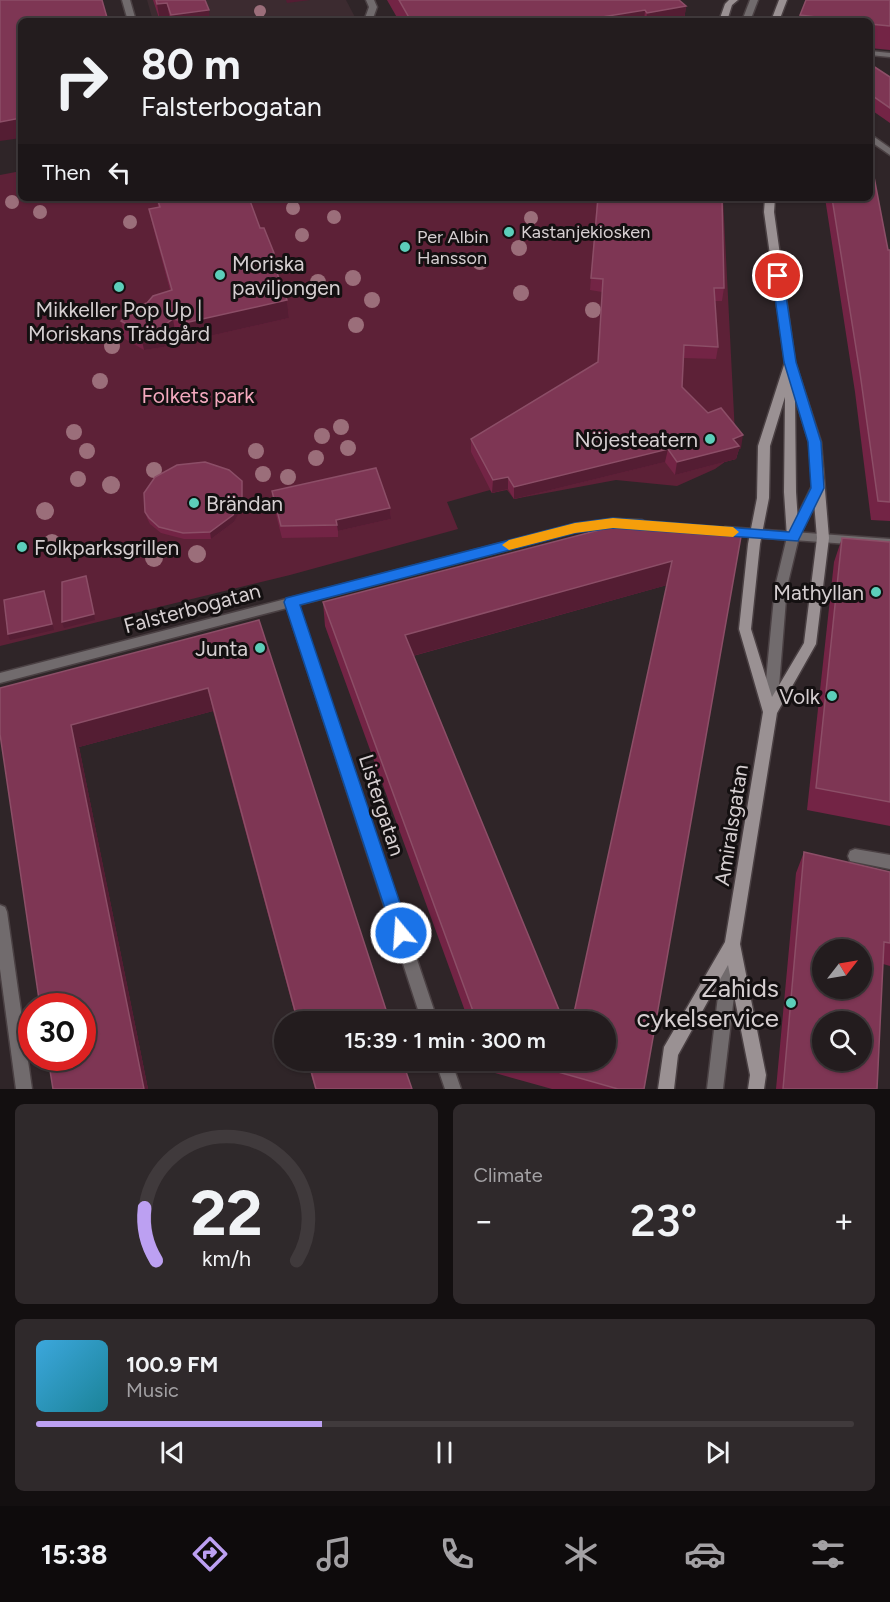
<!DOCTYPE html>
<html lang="en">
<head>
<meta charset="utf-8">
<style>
  body { margin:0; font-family:Figtree,sans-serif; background:#2f292b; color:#f1f3f6; height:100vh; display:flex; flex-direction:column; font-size:22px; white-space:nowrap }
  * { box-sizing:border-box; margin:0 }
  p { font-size:20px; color:#a3a1a4 }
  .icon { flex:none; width:33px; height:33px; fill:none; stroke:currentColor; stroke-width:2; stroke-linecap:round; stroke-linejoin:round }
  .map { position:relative; height:1089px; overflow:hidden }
  .details { display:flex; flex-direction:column; gap:15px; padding:15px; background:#130f10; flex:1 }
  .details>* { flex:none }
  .guide { position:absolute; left:18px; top:18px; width:855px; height:183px; border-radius:9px; box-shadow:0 2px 4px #0004,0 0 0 2px #403a3c; background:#231c1e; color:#f1f3f6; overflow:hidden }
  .needle { width:39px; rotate:59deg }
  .fabs { position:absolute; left:812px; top:939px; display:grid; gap:12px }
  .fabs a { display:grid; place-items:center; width:60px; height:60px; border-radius:50%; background:#231c1e; box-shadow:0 2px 4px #0004,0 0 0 2px #403a3c; font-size:30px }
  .speed { position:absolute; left:18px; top:993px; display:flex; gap:12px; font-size:30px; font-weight:700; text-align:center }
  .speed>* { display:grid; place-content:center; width:78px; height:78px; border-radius:50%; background:#231c1e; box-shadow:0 2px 4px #0004,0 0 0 2px #403a3c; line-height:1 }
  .speed .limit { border:9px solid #d22; background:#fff; color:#111 }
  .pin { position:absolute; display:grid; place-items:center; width:51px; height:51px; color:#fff; margin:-26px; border:3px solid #fff; border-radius:50%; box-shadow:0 2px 6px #0007 }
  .me { position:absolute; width:66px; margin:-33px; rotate:342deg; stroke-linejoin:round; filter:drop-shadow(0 0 4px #0008) }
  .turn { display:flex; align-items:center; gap:21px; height:126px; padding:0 24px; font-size:27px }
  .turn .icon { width:78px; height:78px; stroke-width:2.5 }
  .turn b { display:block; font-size:42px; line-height:51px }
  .then { display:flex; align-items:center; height:57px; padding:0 24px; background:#0003; gap:12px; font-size:22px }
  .big { font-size:45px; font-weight:600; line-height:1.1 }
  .details .widget { flex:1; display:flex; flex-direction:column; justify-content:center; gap:9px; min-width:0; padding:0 21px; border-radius:9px; background:#2f292b }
  .details .dial { align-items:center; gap:0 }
  .dial svg { height:156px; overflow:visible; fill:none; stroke:#403a3c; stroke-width:7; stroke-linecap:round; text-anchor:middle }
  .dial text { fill:#f1f3f6; stroke:none }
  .song { display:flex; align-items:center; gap:18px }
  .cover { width:72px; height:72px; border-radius:9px; background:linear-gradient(135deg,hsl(200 70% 55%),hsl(190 70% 35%)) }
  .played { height:6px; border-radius:3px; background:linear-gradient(90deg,#bca0f2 35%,#403a3c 35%) }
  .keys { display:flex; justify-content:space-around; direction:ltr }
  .heat { display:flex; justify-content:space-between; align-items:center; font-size:33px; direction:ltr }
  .details .tiles { flex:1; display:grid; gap:15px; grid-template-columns:1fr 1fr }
  .widget:last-child { grid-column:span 2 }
  .trip { position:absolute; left:274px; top:1011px; width:342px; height:60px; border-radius:30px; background:#231c1e; box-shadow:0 2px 4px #0004,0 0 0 2px #403a3c; font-weight:600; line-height:60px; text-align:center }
  .tab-bar { display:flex; height:96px; justify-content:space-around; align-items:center; background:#0e0b0c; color:#a3a1a4 }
  .tab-bar .icon { width:42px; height:42px }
  .tab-bar .current { color:#bca0f2 }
  .tab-bar b { font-size:27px; color:#f1f3f6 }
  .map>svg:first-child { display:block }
  .built { fill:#3c2b30 }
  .green { fill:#5d2137 }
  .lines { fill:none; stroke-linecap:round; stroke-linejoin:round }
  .service-casing { stroke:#4a4043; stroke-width:3 }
  .minor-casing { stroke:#4a4043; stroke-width:3 }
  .secondary-casing { stroke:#4a4043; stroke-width:3 }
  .service { fill:#716b6d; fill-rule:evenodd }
  .minor { fill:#716b6d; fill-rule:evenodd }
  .secondary { fill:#9a9193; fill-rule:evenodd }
  .tree { fill:#9b6e7a }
  .wall { fill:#732445 }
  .shaded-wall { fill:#541d33 }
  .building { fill:#7e3654; stroke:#8c4e67; stroke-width:1.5; fill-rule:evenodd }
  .route { fill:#1a73e8; stroke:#114b97; stroke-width:1.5 }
  .slow { fill:#f59e0b }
  .poi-dot { fill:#5cceba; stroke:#141011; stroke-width:2 }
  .labels { text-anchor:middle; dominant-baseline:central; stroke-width:6; stroke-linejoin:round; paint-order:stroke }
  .far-poi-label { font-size:18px; fill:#d6cfd1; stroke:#141011; text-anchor:start }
  .poi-label { font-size:21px; fill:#d6cfd1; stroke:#141011; text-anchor:end }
  .park-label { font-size:21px; fill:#f3a9be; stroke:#141011 }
  .street-label { font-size:21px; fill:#d6cfd1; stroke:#141011 }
  .near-poi-label { font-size:26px; fill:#d6cfd1; stroke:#141011; text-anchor:end }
</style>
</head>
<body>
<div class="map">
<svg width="890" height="1089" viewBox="0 0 890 1089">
  <rect width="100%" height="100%" fill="#2f2528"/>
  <polygon class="built" points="147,0 346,0 357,21 153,21"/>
  <polygon class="green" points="21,171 21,198 723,198 736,454 715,469 677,486 616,480 514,499 507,490 492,493 490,490 447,502 458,529 290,575 0,646 0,175"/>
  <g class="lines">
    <defs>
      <g id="service">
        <polygon points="750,0 758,0 750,21 742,21"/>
        <polygon points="817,484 823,488 799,537 787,587 777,711 775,715 770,717 765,715 763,711 775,587 787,537 811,488"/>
        <polygon points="731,947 736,949 739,954 723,1089 707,1089 723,954 726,949"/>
      </g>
      <g id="minor">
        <polygon points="122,0 130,0 136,21 128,21"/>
        <polygon points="366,0 374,0 377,7 372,21 364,21 369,7"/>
        <polygon points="870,51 890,53 890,57 870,55"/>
        <polygon points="870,134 890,148 890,155 870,141"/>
        <polygon points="613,519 642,520 648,524 642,528 613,527 575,532 298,605 438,1022 422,1022 287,608 0,683 0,673 575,524"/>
        <polygon points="725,527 890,539 890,547 725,535 719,531"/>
        <polygon points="855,849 890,855 890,869 850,861 848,856 850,851"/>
        <polygon points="0,905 5,907 7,912 32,1089 16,1089 0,969"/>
        <polygon points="435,1060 451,1060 461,1089 445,1089"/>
      </g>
      <g id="secondary">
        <polygon points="729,0 738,0 732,5 727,21 719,21 725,4"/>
        <polygon points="779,0 787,0 779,21 771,21"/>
        <path d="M765,198H775L774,212L795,362L821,442L829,538L816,644L777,713L740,944L766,1075L764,1089H748L750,1075L728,965L678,1055L674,1089H658L664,1047L725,942L763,712L739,629L748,544L757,498L758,446L785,362L764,212ZM785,397L784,492L787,537L793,541L799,537L796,492L795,397L809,442L817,538L804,643L772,697L751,629L760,544L769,498L770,446Z"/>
      </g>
    </defs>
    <use href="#service" class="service-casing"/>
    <use href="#minor" class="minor-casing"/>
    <use href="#secondary" class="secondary-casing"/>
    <use href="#service" class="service"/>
    <use href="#minor" class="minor"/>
    <use href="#secondary" class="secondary"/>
  </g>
  <g class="tree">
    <circle cx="260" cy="11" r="6"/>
    <circle cx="12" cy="202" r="7"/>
    <circle cx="293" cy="208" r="7"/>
    <circle cx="40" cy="212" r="7"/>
    <circle cx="334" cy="217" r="7"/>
    <circle cx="531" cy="218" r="7"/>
    <circle cx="130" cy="222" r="7"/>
    <circle cx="302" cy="235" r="7"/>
    <circle cx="519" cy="248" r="8"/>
    <circle cx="480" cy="262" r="8"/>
    <circle cx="353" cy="278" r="8"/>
    <circle cx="318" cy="282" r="8"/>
    <circle cx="521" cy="293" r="8"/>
    <circle cx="372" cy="300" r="8"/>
    <circle cx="593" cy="310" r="8"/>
    <circle cx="356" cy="325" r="8"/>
    <circle cx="112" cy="346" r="8"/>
    <circle cx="100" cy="381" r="8"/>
    <circle cx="341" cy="427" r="8"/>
    <circle cx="74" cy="432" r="8"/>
    <circle cx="322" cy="436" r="8"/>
    <circle cx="348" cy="448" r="8"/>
    <circle cx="87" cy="451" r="8"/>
    <circle cx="256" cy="451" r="8"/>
    <circle cx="316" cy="458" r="8"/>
    <circle cx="154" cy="470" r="8"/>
    <circle cx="263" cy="474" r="8"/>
    <circle cx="288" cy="477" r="8"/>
    <circle cx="78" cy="479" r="8"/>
    <circle cx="111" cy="485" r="9"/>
    <circle cx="45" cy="511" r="9"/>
    <circle cx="52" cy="543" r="9"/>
    <circle cx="197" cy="554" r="9"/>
    <circle cx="154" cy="558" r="9"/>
  </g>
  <g class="wall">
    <polygon points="153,0 205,0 210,21 170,21 170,20 160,21"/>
    <polygon points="387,0 679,0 686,6 684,21 399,21"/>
    <polygon points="890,0 890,50 870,48 870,21 799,21 800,15"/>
    <polygon points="870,64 890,77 890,123 870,109"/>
    <polygon points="157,198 249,198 260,228 274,253 276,269 287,300 289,318 192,340 176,337 164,347 144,350 125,339 121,321 147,303 170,290 153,227 149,209 158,207"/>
    <polygon points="597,198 724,288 722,301 715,301 718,347 716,359 684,358 682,387 741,448 739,449 736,459 675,475 665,462 514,499 508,489 492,493 471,452 471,439 598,363 602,292 590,290"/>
    <polygon points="825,198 870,198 888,250 890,250 890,521 871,520 855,392"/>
    <polygon points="242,481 243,506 234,522 211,539 184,539 161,533 150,524 147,518 145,512"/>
    <polygon points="272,491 390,508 391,519 338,531 338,537 282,538 273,503"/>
    <polygon points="742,531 644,1089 552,1089 488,1071 484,1060 606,1060 667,585 413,656 564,1022 469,1022 325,626 323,602"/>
    <polygon points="842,538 890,542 890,826 807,810 834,562"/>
    <polygon points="259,620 390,1022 297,1022 213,711 79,747 148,1089 53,1089 0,734"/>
    <polygon points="804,852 890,872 890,966 883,964 877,1089 776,1089 796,873"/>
    <polygon points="307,1060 402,1060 412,1089 315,1089"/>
  </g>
  <g class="shaded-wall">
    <polygon points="286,0 310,0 287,3"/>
    <polygon points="167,3 170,20 160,21 157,4"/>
    <polygon points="686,6 684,21 646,21 647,13"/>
    <polygon points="209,10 210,21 172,21 171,15"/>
    <polygon points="645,10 644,21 577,21"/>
    <polygon points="21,118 21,138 0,141 0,122"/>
    <polygon points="274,253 276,271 270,254"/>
    <polygon points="287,300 289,318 192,340 189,322"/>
    <polygon points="173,319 176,337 164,347 144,350 140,331"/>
    <polygon points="743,435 741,448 739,449 736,459 675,475 677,462 733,439"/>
    <polygon points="668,449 665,462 514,499 514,487"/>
    <polygon points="508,477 508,489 492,493 493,480"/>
    <polygon points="242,481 243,506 234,522 211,539 210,532"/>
    <polygon points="390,508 391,519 338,531 336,520"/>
    <polygon points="672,561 667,585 405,658 405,635"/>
    <polygon points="86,576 95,620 64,628 62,622"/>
    <polygon points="44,591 54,630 10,640 8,634"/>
    <polygon points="208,688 213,711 79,747 148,1089 144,1089 71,725"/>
  </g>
  <g class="building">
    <polygon points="0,0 102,0 108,21 21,21 21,118 0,122"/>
    <polygon points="156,0 205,0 209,10 171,15 167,3 157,4"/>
    <polygon points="399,0 679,0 686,6 647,13 645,10 577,21 411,21"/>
    <polygon points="806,0 890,0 890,26 870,24 870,21 849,21 800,15"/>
    <polygon points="870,64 890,77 890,108 870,94"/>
    <polygon points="870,156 888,250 890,250 890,502 878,501 860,373 832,198 870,198"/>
    <polygon points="157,198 249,198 260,228 264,228 274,253 270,254 287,300 189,322 173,319 160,328 140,331 121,321 135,307 147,303 153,296 172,290 149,209 160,207"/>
    <polygon points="598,198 722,198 724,288 714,288 718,347 684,345 682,387 708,413 721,408 743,435 733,439 739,446 677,462 668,449 514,487 508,477 493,480 471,439 598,362 603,279 591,278"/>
    <polygon points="205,462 229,470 242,481 242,499 233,515 210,532 183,533 159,527 149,518 145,512 144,493 155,477 177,465"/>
    <polygon points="376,468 390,508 336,520 337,525 281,526 272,491"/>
    <polygon points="630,522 742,531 644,1089 618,1089 516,1060 606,1060 606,1022 572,1022 672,561 405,635 564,1022 477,1022 323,602"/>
    <polygon points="842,538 890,542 890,802 816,788"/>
    <polygon points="86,576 94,614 62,622 62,582"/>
    <polygon points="44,591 52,624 8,634 4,600"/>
    <polygon points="259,620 390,1022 298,1022 208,688 71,725 144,1089 53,1089 48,1058 82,1058 82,1006 40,1006 0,734 0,688"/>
    <path d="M804,852L890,872V943L884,942L877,1089H783ZM822,950H861V988H822ZM822,1022H861V1060H822Z"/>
    <polygon points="308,1060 402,1060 412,1089 316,1089"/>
  </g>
  <polygon class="route" points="778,273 783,276 796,362 821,442 824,488 798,541 613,528 575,533 300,605 410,933 407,939 401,941 395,939 284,602 286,598 575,523 613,518 789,532 811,488 808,442 784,362 772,276"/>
  <polygon class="slow" points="613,518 733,527 739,532 733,537 613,528 575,533 509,550 502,545 509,540 575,523"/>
  <g class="poi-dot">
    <circle cx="509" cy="232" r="6"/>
    <circle cx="405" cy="247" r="6"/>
    <circle cx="220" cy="275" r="6"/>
    <circle cx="119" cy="287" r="6"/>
    <circle cx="710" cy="439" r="6"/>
    <circle cx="194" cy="503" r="6"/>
    <circle cx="22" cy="547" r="6"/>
    <circle cx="876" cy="592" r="6"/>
    <circle cx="260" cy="648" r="6"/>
    <circle cx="832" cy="696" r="6"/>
    <circle cx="791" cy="1003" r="6"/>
  </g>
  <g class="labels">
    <g class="far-poi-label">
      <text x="521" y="232">Kastanjekiosken</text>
      <text x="417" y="237">Per Albin<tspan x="417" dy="21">Hansson</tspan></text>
    </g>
    <g class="poi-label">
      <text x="232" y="263" text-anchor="start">Moriska<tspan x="232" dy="24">paviljongen</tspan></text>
      <text x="119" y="309" text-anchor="middle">Mikkeller Pop Up |<tspan x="119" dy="24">Moriskans Trädgård</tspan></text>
      <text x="698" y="439">Nöjesteatern</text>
      <text x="206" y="503" text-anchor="start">Brändan</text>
      <text x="34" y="547" text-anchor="start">Folkparksgrillen</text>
      <text x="864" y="592">Mathyllan</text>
      <text x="248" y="648">Junta</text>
      <text x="820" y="696">Volk</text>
    </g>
    <g class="park-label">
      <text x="198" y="395">Folkets park</text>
    </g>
    <g class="street-label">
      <text transform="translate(192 608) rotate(-15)">Falsterbogatan</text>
      <text transform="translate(382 805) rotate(72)">Listergatan</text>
      <text transform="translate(731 825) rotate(-81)">Amiralsgatan</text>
    </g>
    <g class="near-poi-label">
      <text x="779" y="988">Zahids<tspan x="779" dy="30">cykelservice</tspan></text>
    </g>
  </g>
</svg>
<div class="fabs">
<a><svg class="needle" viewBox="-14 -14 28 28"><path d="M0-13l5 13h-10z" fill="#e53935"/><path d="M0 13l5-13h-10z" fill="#a3a1a4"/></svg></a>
<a><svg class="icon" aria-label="search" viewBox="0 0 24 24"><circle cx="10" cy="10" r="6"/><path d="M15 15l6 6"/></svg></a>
</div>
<div class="speed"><div class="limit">30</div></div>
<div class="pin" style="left:778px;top:276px;background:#d93025"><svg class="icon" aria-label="arrive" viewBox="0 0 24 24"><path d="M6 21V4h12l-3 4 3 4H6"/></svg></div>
<svg class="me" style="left:401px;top:933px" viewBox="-20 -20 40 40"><circle r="17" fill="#1a73e8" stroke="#fff" stroke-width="3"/><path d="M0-11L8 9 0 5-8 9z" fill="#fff"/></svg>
<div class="trip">15:39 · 1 min · 300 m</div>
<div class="guide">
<div class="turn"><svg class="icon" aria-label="right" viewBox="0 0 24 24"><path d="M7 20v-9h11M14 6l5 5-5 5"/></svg><div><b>80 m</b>Falsterbogatan</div></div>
<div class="then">Then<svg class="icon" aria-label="left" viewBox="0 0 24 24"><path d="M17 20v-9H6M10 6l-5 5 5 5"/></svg></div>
</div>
</div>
<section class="details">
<div class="tiles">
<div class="widget dial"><svg viewBox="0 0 100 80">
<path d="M14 69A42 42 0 1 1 86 69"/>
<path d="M14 69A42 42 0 0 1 8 42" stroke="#bca0f2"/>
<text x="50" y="56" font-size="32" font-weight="700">22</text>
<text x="50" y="72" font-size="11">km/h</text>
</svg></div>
<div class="widget"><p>Climate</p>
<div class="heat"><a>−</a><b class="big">23°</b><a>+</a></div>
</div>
<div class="widget">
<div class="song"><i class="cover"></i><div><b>100.9 FM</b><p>Music</p></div></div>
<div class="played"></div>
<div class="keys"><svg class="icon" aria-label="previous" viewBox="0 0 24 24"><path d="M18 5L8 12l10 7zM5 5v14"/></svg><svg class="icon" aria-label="pause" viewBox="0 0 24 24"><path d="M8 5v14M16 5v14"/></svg><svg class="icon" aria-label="next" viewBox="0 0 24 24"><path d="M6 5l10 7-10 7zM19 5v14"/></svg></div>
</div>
</div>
</section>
<nav class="tab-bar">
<b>15:38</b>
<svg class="icon current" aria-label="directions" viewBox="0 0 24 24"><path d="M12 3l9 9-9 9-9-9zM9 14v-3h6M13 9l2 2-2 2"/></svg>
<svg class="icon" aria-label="music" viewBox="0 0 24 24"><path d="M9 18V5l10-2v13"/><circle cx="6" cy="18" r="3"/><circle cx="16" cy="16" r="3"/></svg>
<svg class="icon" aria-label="phone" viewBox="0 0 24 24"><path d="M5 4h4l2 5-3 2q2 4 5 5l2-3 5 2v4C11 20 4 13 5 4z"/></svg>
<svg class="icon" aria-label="climate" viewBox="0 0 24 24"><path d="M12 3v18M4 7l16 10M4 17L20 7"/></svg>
<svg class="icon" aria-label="car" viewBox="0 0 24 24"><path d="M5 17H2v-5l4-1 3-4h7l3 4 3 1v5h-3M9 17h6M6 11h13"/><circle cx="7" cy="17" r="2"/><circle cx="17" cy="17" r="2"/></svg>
<svg class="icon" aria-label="filters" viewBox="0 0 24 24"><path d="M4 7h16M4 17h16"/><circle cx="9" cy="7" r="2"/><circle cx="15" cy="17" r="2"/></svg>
</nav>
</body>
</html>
